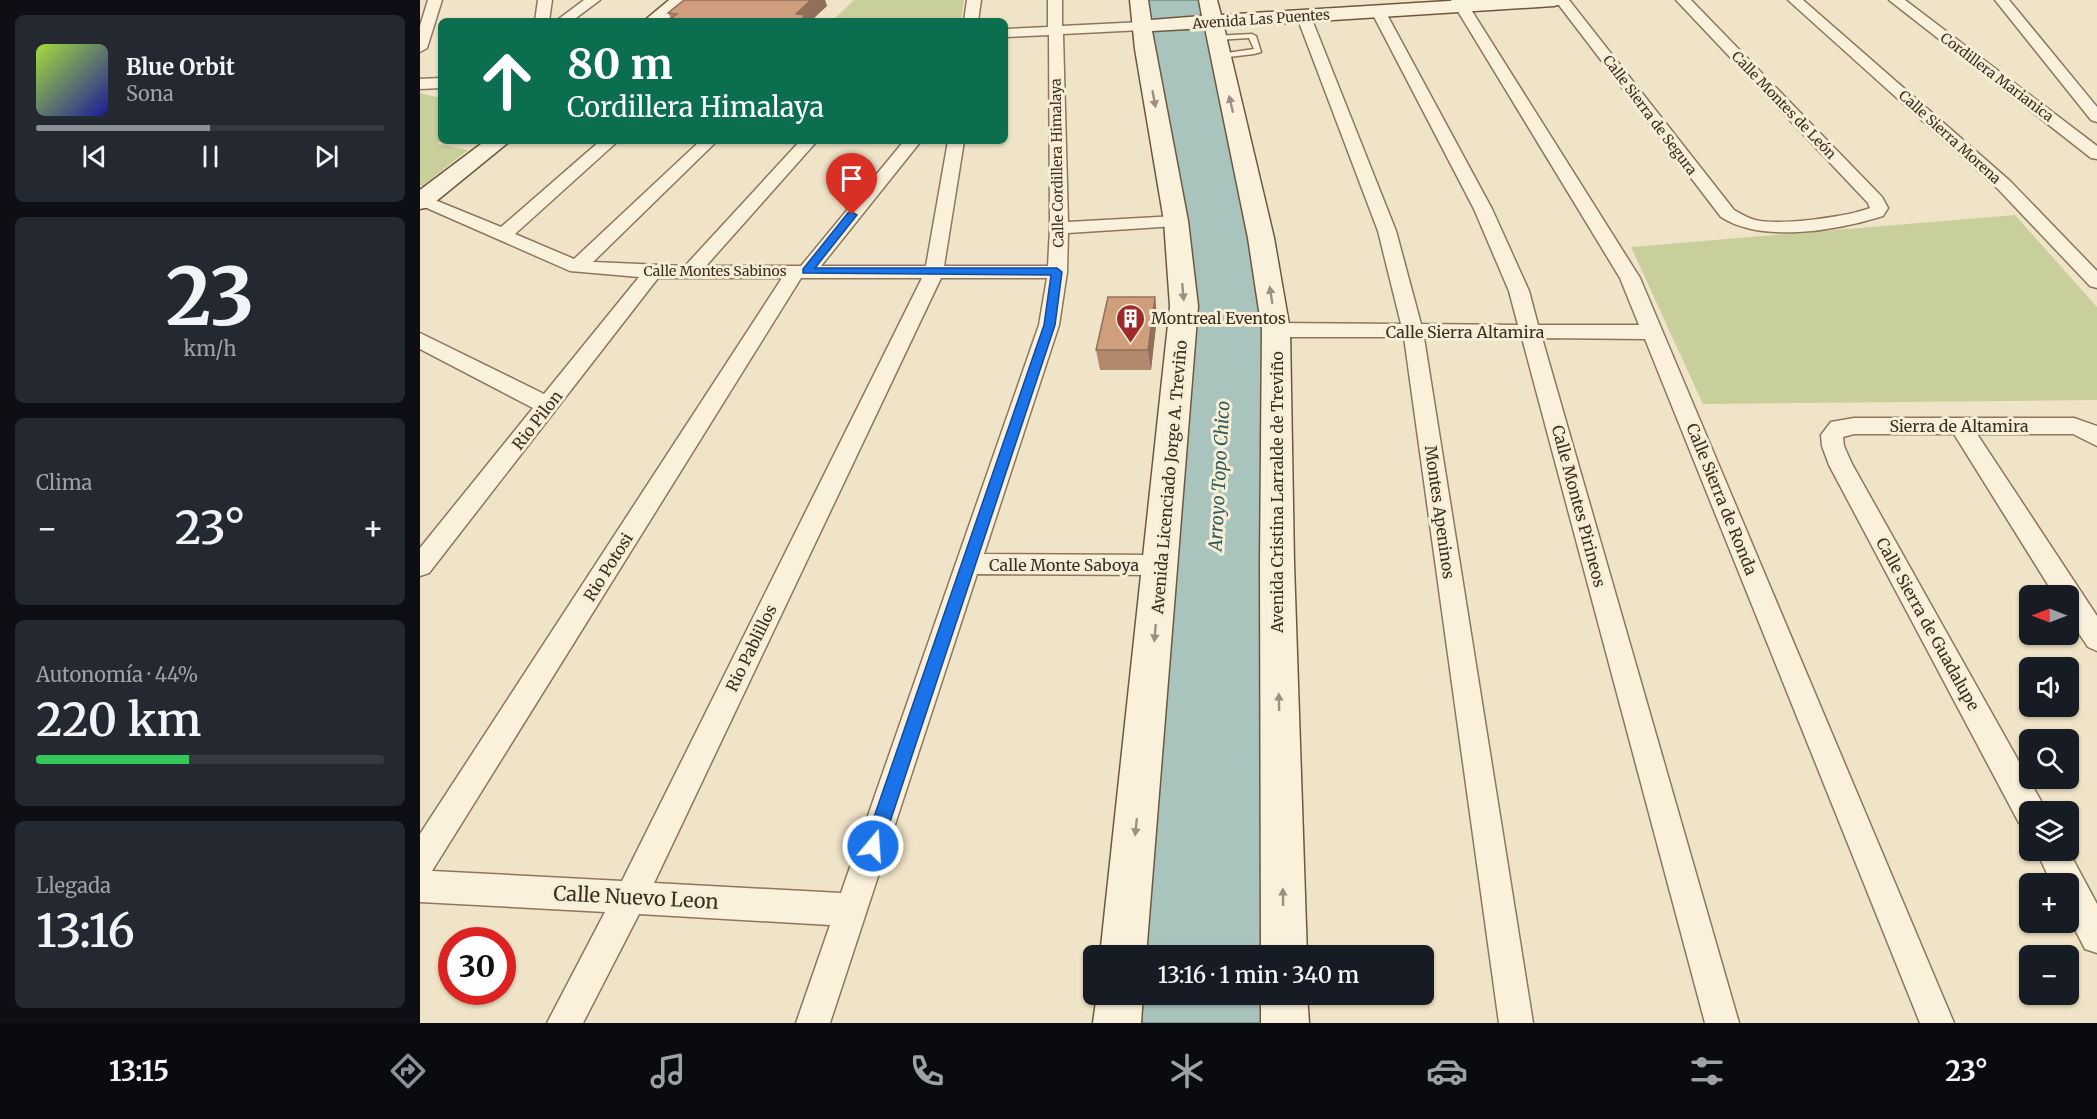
<!DOCTYPE html>
<html lang="es">
<head>
<meta charset="utf-8">
<style>
  body { margin:0; font-family:Merriweather,serif; background:#242831; color:#f1f3f6; height:100vh; display:flex; flex-direction:column; font-size:22px; white-space:nowrap }
  * { box-sizing:border-box; margin:0 }
  p { font-size:20px; color:#9ea1a6 }
  .icon { flex:none; width:33px; height:33px; fill:none; stroke:currentColor; stroke-width:2; stroke-linecap:round; stroke-linejoin:round }
  .map { position:relative; flex:1; overflow:hidden }
  .drawer { display:flex; flex-direction:column; gap:15px; padding:15px; background:#0d0f14; width:420px }
  .drawer>* { flex:none }
  .top-card { position:absolute; left:18px; top:18px; width:570px; height:126px; border-radius:9px; box-shadow:0 2px 4px #0004; background:#0b6e4f; color:#fff; overflow:hidden }
  .needle { width:39px; rotate:270deg }
  .buttons { position:absolute; left:1599px; top:585px; display:grid; gap:12px }
  .buttons a { display:grid; place-items:center; width:60px; height:60px; border-radius:9px; background:#171b24; box-shadow:0 2px 4px #0004; font-size:30px }
  .speed { position:absolute; left:18px; top:927px; display:flex; gap:12px; font-size:30px; font-weight:700; text-align:center }
  .speed>* { display:grid; place-content:center; width:78px; height:78px; border-radius:50%; background:#171b24; box-shadow:0 2px 4px #0004; line-height:1 }
  .speed .limit { border:9px solid #d22; background:#fff; color:#111 }
  .pin { position:absolute; display:grid; place-items:center; width:51px; height:51px; color:#fff; margin:-62px -26px; border-radius:50% 50% 50% 0; rotate:-45deg; box-shadow:0 0 6px #0007 }
  .pin .icon { rotate:45deg }
  .me { position:absolute; width:66px; margin:-33px; rotate:18deg; stroke-linejoin:round; filter:drop-shadow(0 0 4px #0008) }
  .turn { display:flex; align-items:center; gap:21px; height:126px; padding:0 30px; font-size:27px }
  .turn .icon { width:78px; height:78px; stroke-width:2.5 }
  .turn b { display:block; font-size:42px; line-height:51px }
  .big { font-size:45px; font-weight:600; line-height:1.1 }
  .drawer .widget { flex:1; display:flex; flex-direction:column; justify-content:center; gap:9px; min-width:0; padding:0 21px; border-radius:9px; background:#242831 }
  .drawer .dial { align-items:center; gap:0 }
  .dial b { font-size:78px; line-height:1 }
  .song { display:flex; align-items:center; gap:18px }
  .cover { width:72px; height:72px; border-radius:9px; background:linear-gradient(135deg,hsl(80 70% 55%),hsl(240 70% 35%)) }
  .played { height:6px; border-radius:3px; background:linear-gradient(90deg,#8c9099 50%,#363941 50%) }
  .keys { display:flex; justify-content:space-around; direction:ltr }
  .heat { display:flex; justify-content:space-between; align-items:center; font-size:33px; direction:ltr }
  .charge { height:9px; border-radius:4px; background:linear-gradient(90deg,#34c759 44%,#363941 0) }
  .trip { position:absolute; left:663px; top:945px; width:351px; height:60px; border-radius:9px; background:#171b24; box-shadow:0 2px 4px #0004; font-weight:600; line-height:60px; text-align:center }
  .dock { display:flex; height:96px; justify-content:space-around; align-items:center; background:#090b0e; color:#9ea1a6 }
  .dock .icon { width:42px; height:42px }
  .dock .selected { color:#8c9099 }
  .dock b { font-size:27px; color:#f1f3f6 }
  main { display:flex; flex:1; min-height:0 }
  .map>svg:first-child { display:block }
  .green { fill:#c9cf9b }
  .water { fill:#a9c4bc; stroke:#6f938a; stroke-width:1.5 }
  .lines { fill:none; stroke-linecap:round; stroke-linejoin:round }
  .lane-casing { stroke:#8d765c; stroke-width:3 }
  .street-casing { stroke:#8d765c; stroke-width:3 }
  .secondary-casing { stroke:#6f573f; stroke-width:3 }
  .lane { fill:#faf1dc; fill-rule:evenodd }
  .street { fill:#faf1dc; fill-rule:evenodd }
  .secondary { fill:#faf1dc; fill-rule:evenodd }
  .wall { fill:#b2896c }
  .shaded-wall { fill:#916f58 }
  .building { fill:#cf9f7d; stroke:#916f58; stroke-width:1.5 }
  .oneway { fill:#9c907e }
  .route { fill:#1a73e8; stroke:#114b97; stroke-width:1.5 }
  .labels { text-anchor:middle; dominant-baseline:central; stroke-width:6; stroke-linejoin:round; paint-order:stroke }
  .far-street-label { font-size:14px; fill:#3d2e20; stroke:#f7eed8 }
  .poi-label { font-size:16px; fill:#3d2e20; stroke:#f7eed8; text-anchor:start }
  .street-label { font-size:16px; fill:#3d2e20; stroke:#f7eed8 }
  .water-label { font-size:18px; font-style:italic; fill:#2f5d5a; stroke:#f7eed8 }
  .near-street-label { font-size:20px; fill:#3d2e20; stroke:#f7eed8 }
</style>
</head>
<body>
<main>
<section class="drawer">
<div class="widget">
<div class="song"><i class="cover"></i><div><b>Blue Orbit</b><p>Sona</p></div></div>
<div class="played"></div>
<div class="keys"><svg class="icon" aria-label="previous" viewBox="0 0 24 24"><path d="M18 5L8 12l10 7zM5 5v14"/></svg><svg class="icon" aria-label="pause" viewBox="0 0 24 24"><path d="M8 5v14M16 5v14"/></svg><svg class="icon" aria-label="next" viewBox="0 0 24 24"><path d="M6 5l10 7-10 7zM19 5v14"/></svg></div>
</div>
<div class="widget dial"><b>23</b><p>km/h</p></div>
<div class="widget"><p>Clima</p>
<div class="heat"><a>−</a><b class="big">23°</b><a>+</a></div>
</div>
<div class="widget"><p>Autonomía · 44%</p><b class="big">220 km</b><div class="charge"></div></div>
<div class="widget"><p>Llegada</p><b class="big">13:16</b></div>
</section>
<div class="map">
<svg width="1677" height="1023" viewBox="0 0 1677 1023">
  <rect width="100%" height="100%" fill="#f0e4c8"/>
  <g class="green">
    <polygon points="434,0 544,0 541,21 412,21"/>
    <polygon points="0,93 21,98 21,141 17,144 48,150 2,186 0,185"/>
    <polygon points="1595,215 1677,307 1677,400 1283,404 1211,247"/>
  </g>
  <g class="water">
    <polygon points="720,0 788,0 841,238 864,955 703,956 760,365"/>
    <polygon points="700,995 864,995 865,1023 697,1023"/>
  </g>
  <g class="lines">
    <defs>
      <polygon id="lane" points="832,34 836,36 841,52 834,54 800,58 796,56 800,54 834,49 829,38 796,40 793,40 793,36"/>
      <g id="street">
        <polygon points="8,0 22,0 7,48 0,52 0,26"/>
        <polygon points="118,0 132,0 129,21 115,21"/>
        <polygon points="164,0 180,0 152,21 136,21"/>
        <polygon points="547,0 561,0 558,21 544,21"/>
        <path d="M628,0H642V26L722,22L729,26L722,30L643,34L648,222L756,216L762,217L765,221L762,225L756,226L648,233L647,272L639,325L564,554L741,555L750,558L754,565L750,572L741,575L557,574L410,1023H376L410,925L219,914L163,1023H127L185,912L0,902V834L362,278H238L9,573L0,576V548L113,408L0,349V333L124,394L219,277L150,271L0,205V194L81,227L180,141H198L95,234L154,259L280,141H297L173,262L265,266L380,141H397L286,266H381L484,141H501L401,266H506L528,141H544L524,266H628L630,228L629,35L585,37V29L628,27ZM381,278H502L202,881L12,871ZM521,278H627L619,325L421,893L234,883Z"/>
        <polygon points="1031,0 1045,0 1220,278 1534,1023 1500,1023 1225,339 1122,338 1319,1023 1285,1023 1102,338 1004,338 1113,1023 1079,1023 984,337 856,337 849,335 846,330 849,325 856,323 981,324 958,231 877,17 884,13 891,17 976,231 1001,324 1098,325 1089,291 1054,209 951,11 958,7 965,11 1072,209 1109,291 1118,325 1219,325 1200,278"/>
        <path d="M1135,0H1149L1314,210C1321,214 1328,218 1335,220C1358,226 1428,217 1450,208L1448,203L1256,0H1271L1462,197L1468,208L1463,216C1418,230 1343,244 1301,217Z"/>
        <polygon points="1368,0 1383,0 1590,181 1677,271 1677,288 1670,286 1578,189"/>
        <polygon points="1469,0 1485,0 1677,146 1677,159 1671,158"/>
        <polygon points="1575,0 1589,0 1677,107 1677,122 1671,120"/>
        <polygon points="21,78 21,88 0,89 0,79"/>
        <polygon points="1434,418 1654,418 1677,426 1677,446 1653,434 1557,434 1677,616 1677,651 1668,647 1648,617 1648,596 1635,596 1534,434 1434,434 1423,437 1424,446 1432,464 1621,801 1625,812 1610,812 1610,827 1599,823 1409,465 1402,446 1401,435 1411,422"/>
        <polygon points="1616,850 1648,850 1677,904 1677,953 1665,949 1648,916 1648,884 1632,884"/>
      </g>
      <g id="secondary">
        <polygon points="249,0 270,0 246,21 224,21"/>
        <polygon points="710,0 728,0 731,20 782,16 779,0 797,0 801,15 1045,0 1143,0 1141,4 1134,6 804,27 854,238 870,330 874,563 887,956 841,956 840,563 842,330 828,238 785,28 732,31 768,221 778,306 726,956 680,956 750,306 744,221 715,49"/>
        <polygon points="65,141 90,141 9,207 0,209 0,190"/>
        <polygon points="677,994 723,994 721,1023 673,1023"/>
        <polygon points="841,994 887,994 889,1023 841,1023"/>
      </g>
    </defs>
    <use href="#lane" class="lane-casing"/>
    <use href="#street" class="street-casing"/>
    <use href="#secondary" class="secondary-casing"/>
    <use href="#lane" class="lane"/>
    <use href="#street" class="street"/>
    <use href="#secondary" class="secondary"/>
  </g>
  <g class="wall">
    <polygon points="264,0 405,0 407,6 251,18 248,13"/>
    <polygon points="735,297 737,317 731,370 680,370 676,350"/>
  </g>
  <g class="shaded-wall">
    <polygon points="391,0 405,0 407,6 391,21 379,21 376,14"/>
    <polygon points="735,297 737,317 731,370 728,350"/>
  </g>
  <g class="building">
    <polygon points="264,0 391,0 376,14 386,15 379,21 247,21 257,14 248,13"/>
    <polygon points="688,297 735,297 728,350 676,350"/>
  </g>
  <defs><path id="oneway-solid" d="M-6-.8H1V-3.2L6.5 0L1 3.2V.8H-6Z" transform="scale(1.5)"/></defs>
  <g class="oneway">
    <use href="#oneway-solid" transform="translate(734 99) rotate(80)"/>
    <use href="#oneway-solid" transform="translate(811 104) rotate(-103)"/>
    <use href="#oneway-solid" transform="translate(763 292) rotate(85)"/>
    <use href="#oneway-solid" transform="translate(851 295) rotate(-99)"/>
    <use href="#oneway-solid" transform="translate(735 633) rotate(95)"/>
    <use href="#oneway-solid" transform="translate(859 702) rotate(-91)"/>
    <use href="#oneway-solid" transform="translate(716 827) rotate(96)"/>
    <use href="#oneway-solid" transform="translate(863 897) rotate(-91)"/>
  </g>
  <polygon class="route" points="432,212 437,215 395,268 637,268 642,272 635,325 462,846 459,852 453,854 447,852 444,846 624,325 631,275 383,273 383,269 428,213"/>
  <defs>
    <symbol id="building-pin" viewBox="-11 -11 22 30"><path d="M0 17L-7.5 6A9.5 9.5 0 1 1 7.5 6Z" fill="#9e2a2b" stroke="#f7eed8"/><path d="M-4-6H4V6H1V3H-1V6H-4ZM-2.5-4.3h1.7v1.8h-1.7ZM.8-4.3h1.7v1.8H.8ZM-2.5-1h1.7V.8h-1.7ZM.8-1h1.7V.8H.8Z" fill="#fff"/></symbol>
  </defs>
  <g fill-rule="evenodd">
    <use href="#building-pin" x="694" y="302" width="33" height="45"/>
  </g>
  <g class="labels">
    <g class="far-street-label">
      <text transform="translate(841 19) rotate(-4)">Avenida Las Puentes</text>
      <text transform="translate(1577 77) rotate(37)">Cordillera Marianica</text>
      <text transform="translate(1364 105) rotate(46)">Calle Montes de León</text>
      <text transform="translate(1230 115) rotate(53)">Calle Sierra de Segura</text>
      <text transform="translate(1530 137) rotate(42)">Calle Sierra Morena</text>
      <text transform="translate(637 163) rotate(-91)">Calle Cordillera Himalaya</text>
      <text x="295" y="271">Calle Montes Sabinos</text>
    </g>
    <g class="poi-label">
      <text x="731" y="318">Montreal Eventos</text>
    </g>
    <g class="street-label">
      <text x="1045" y="332">Calle Sierra Altamira</text>
      <text transform="translate(117 420) rotate(-52)">Rio Pilon</text>
      <text x="1539" y="426">Sierra de Altamira</text>
      <text transform="translate(749 477) rotate(-85)">Avenida Licenciado Jorge A. Treviño</text>
      <text transform="translate(857 492) rotate(-90)">Avenida Cristina Larralde de Treviño</text>
      <text transform="translate(1302 499) rotate(68)">Calle Sierra de Ronda</text>
      <text transform="translate(1159 506) rotate(75)">Calle Montes Pirineos</text>
      <text transform="translate(1020 512) rotate(82)">Montes Apeninos</text>
      <text x="644" y="565">Calle Monte Saboya</text>
      <text transform="translate(188 567) rotate(-58)">Rio Potosi</text>
      <text transform="translate(1508 624) rotate(61)">Calle Sierra de Guadalupe</text>
      <text transform="translate(331 648) rotate(-64)">Rio Pablillos</text>
    </g>
    <g class="water-label">
      <text transform="translate(799 476) rotate(-87)">Arroyo Topo Chico</text>
    </g>
    <g class="near-street-label">
      <text transform="translate(216 897) rotate(3)">Calle Nuevo Leon</text>
    </g>
  </g>
</svg>
<div class="buttons">
<a><svg class="needle" viewBox="-14 -14 28 28"><path d="M0-13l5 13h-10z" fill="#e53935"/><path d="M0 13l5-13h-10z" fill="#9ea1a6"/></svg></a>
<a><svg class="icon" aria-label="sound" viewBox="0 0 24 24"><path d="M4 9h4l5-4v14l-5-4H4zM17 9q2 3 0 6"/></svg></a>
<a><svg class="icon" aria-label="search" viewBox="0 0 24 24"><circle cx="10" cy="10" r="6"/><path d="M15 15l6 6"/></svg></a>
<a><svg class="icon" aria-label="layers" viewBox="0 0 24 24"><path d="M12 4l9 5-9 5-9-5zM3 14l9 5 9-5"/></svg></a>
<a>+</a>
<a>−</a>
</div>
<div class="speed"><div class="limit">30</div></div>
<div class="pin" style="left:432px;top:215px;background:#d93025"><svg class="icon" aria-label="arrive" viewBox="0 0 24 24"><path d="M6 21V4h12l-3 4 3 4H6"/></svg></div>
<svg class="me" style="left:453px;top:846px" viewBox="-20 -20 40 40"><circle r="17" fill="#1a73e8" stroke="#fff" stroke-width="3"/><path d="M0-11L8 9 0 5-8 9z" fill="#fff"/></svg>
<div class="trip">13:16 · 1 min · 340 m</div>
<div class="top-card">
<div class="turn"><svg class="icon" aria-label="ahead" viewBox="0 0 24 24"><path d="M12 20V5M6 11l6-6 6 6"/></svg><div><b>80 m</b>Cordillera Himalaya</div></div>
</div>
</div>
</main>
<nav class="dock">
<b>13:15</b>
<svg class="icon selected" aria-label="directions" viewBox="0 0 24 24"><path d="M12 3l9 9-9 9-9-9zM9 14v-3h6M13 9l2 2-2 2"/></svg>
<svg class="icon" aria-label="music" viewBox="0 0 24 24"><path d="M9 18V5l10-2v13"/><circle cx="6" cy="18" r="3"/><circle cx="16" cy="16" r="3"/></svg>
<svg class="icon" aria-label="phone" viewBox="0 0 24 24"><path d="M5 4h4l2 5-3 2q2 4 5 5l2-3 5 2v4C11 20 4 13 5 4z"/></svg>
<svg class="icon" aria-label="climate" viewBox="0 0 24 24"><path d="M12 3v18M4 7l16 10M4 17L20 7"/></svg>
<svg class="icon" aria-label="car" viewBox="0 0 24 24"><path d="M5 17H2v-5l4-1 3-4h7l3 4 3 1v5h-3M9 17h6M6 11h13"/><circle cx="7" cy="17" r="2"/><circle cx="17" cy="17" r="2"/></svg>
<svg class="icon" aria-label="filters" viewBox="0 0 24 24"><path d="M4 7h16M4 17h16"/><circle cx="9" cy="7" r="2"/><circle cx="15" cy="17" r="2"/></svg>
<b>23°</b>
</nav>
</body>
</html>
